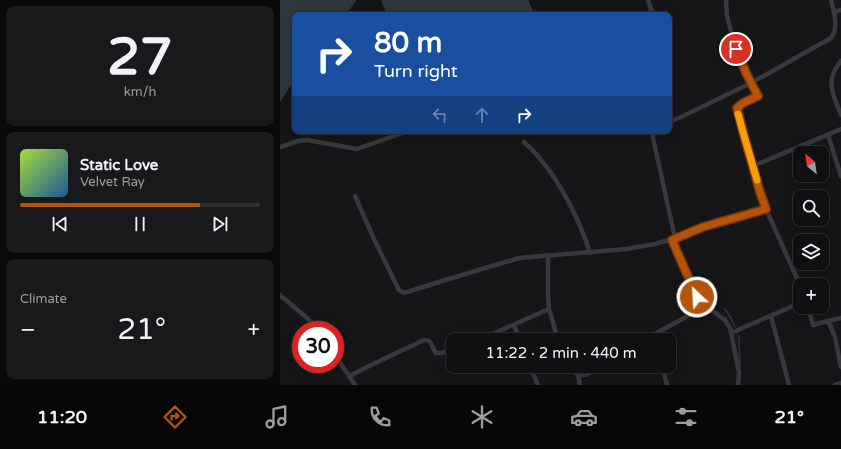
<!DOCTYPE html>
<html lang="en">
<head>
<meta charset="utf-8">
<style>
  body { margin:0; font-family:"Varela Round",sans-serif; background:#19191b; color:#f1f3f6; height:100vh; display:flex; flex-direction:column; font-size:15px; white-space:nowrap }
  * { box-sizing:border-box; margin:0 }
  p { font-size:13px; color:#9c9d9f }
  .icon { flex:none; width:22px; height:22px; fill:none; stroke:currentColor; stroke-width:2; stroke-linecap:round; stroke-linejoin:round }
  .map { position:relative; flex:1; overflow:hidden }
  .panel { display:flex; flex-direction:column; gap:6px; padding:6px; background:#09090a; width:280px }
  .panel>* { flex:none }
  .hud { position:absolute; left:12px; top:12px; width:380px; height:122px; border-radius:8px; box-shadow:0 2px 10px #0003,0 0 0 1px #303032; background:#1a4fa0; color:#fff; overflow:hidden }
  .needle { width:26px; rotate:331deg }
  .controls { position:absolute; left:513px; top:146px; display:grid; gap:8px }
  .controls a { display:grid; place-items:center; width:36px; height:36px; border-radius:8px; background:#101012; box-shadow:0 2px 10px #0003,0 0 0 1px #303032; font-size:20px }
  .speed { position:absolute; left:12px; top:321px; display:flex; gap:8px; font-size:20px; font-weight:700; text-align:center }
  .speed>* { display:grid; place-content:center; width:52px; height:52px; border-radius:50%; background:#101012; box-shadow:0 2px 10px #0003,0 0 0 1px #303032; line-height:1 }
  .speed .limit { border:6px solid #d22; background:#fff; color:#111 }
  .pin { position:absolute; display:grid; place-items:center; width:34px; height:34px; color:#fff; margin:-17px; border:2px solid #fff; border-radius:50%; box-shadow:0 1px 4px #0007 }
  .me { position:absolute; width:44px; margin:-22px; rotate:335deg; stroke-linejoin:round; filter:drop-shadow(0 0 3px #0008) }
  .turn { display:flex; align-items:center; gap:14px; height:84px; padding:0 16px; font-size:18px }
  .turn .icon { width:52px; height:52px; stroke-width:2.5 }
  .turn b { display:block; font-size:28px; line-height:34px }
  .lanes { display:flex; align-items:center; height:38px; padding:0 16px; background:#0003; justify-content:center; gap:20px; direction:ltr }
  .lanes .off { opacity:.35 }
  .big { font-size:30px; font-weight:600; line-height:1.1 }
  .panel .tile { flex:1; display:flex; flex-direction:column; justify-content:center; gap:6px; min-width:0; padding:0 14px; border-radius:8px; background:#19191b }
  .panel .dial { align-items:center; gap:0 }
  .dial b { font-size:52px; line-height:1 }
  .song { display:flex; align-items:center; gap:12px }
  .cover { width:48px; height:48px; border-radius:6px; background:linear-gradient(135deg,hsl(80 70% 55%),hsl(210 70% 35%)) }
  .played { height:4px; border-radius:2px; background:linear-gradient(90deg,#b45309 75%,#303032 75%) }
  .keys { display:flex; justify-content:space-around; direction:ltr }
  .heat { display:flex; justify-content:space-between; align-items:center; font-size:22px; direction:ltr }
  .trip { position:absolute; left:166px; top:333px; width:230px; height:40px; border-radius:8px; background:#101012; box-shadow:0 2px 10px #0003,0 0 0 1px #303032; font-weight:600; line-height:40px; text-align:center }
  .tab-bar { display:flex; height:64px; justify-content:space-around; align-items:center; background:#060607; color:#9c9d9f }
  .tab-bar .icon { width:28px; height:28px }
  .tab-bar .current { color:#b45309 }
  .tab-bar b { font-size:18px; color:#f1f3f6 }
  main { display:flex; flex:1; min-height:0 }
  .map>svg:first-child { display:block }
  .water { fill:#2c373c }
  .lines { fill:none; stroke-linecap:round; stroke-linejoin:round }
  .stream { stroke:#2c373c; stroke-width:1.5 }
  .minor { stroke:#37393d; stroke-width:4.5 }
  .route-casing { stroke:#753606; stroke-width:10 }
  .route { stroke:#b45309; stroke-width:7 }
  .slow { stroke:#f59e0b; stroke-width:7 }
</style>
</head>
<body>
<main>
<section class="panel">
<div class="tile dial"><b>27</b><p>km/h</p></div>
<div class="tile">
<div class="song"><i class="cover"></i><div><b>Static Love</b><p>Velvet Ray</p></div></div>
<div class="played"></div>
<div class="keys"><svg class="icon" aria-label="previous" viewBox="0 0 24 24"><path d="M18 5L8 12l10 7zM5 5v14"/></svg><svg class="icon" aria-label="pause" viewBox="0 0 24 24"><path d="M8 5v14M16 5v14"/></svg><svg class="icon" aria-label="next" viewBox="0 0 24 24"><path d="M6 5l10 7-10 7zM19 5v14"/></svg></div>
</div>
<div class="tile"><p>Climate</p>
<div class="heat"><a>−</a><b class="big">21°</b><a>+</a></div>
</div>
</section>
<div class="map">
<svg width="561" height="385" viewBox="0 0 561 385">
  <rect width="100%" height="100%" fill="#161618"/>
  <g class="water">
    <polygon points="0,0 77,0 65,15 15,15 15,79 0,102"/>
    <polygon points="101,0 248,0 255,15 107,15"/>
  </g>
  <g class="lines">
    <g class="stream">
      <polyline points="445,309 451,318 455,327"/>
      <polyline points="458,335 459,337 460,369"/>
    </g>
    <g class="minor">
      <polyline points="368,0 373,15"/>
      <polyline points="446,0 447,16 456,49 467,75 478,96 463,103 457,108 463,132 480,192 486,209 520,285"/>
      <polyline points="554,12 561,10"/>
      <path d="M561,61C544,82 553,93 561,115"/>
      <path d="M389,122L401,117L471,83L551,38C559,27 554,12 551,0"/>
      <polyline points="373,131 373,138 395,238"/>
      <polyline points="548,135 561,176"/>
      <path d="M244,142C250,148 256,153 261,160C282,185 300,221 310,253"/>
      <polyline points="0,147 18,141 27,140 77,149 128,131"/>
      <polyline points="473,166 561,129"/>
      <polyline points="75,196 94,239 119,290 124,293 162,281 239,258 346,249 375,244 389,240 423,227 486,209"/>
      <polyline points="392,239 417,297 426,306 445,320 450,328 459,372 458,385"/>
      <polyline points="268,255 268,295 269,309 278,340"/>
      <polyline points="0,295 27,318 39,330"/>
      <polyline points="528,307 533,325 548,321 555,337 561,367"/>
      <polyline points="491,316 509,385"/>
      <polyline points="548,321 561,318"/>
      <polyline points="234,325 240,340"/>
      <polyline points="451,333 520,303"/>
      <polyline points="199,340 269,309"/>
      <polyline points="364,340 426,306"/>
      <polyline points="55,355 75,385"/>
      <polyline points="250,366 258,385"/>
      <path d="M287,366C301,381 308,375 322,366"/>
      <polyline points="382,366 387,385"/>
      <polyline points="298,375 300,385"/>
      <path d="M70,376L89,366L144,340C152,339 152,348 156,353H161L173,349"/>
      <polyline points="555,385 561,383"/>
    </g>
  </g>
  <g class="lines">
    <defs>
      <polyline id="route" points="417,297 392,240 423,227 486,209 480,192 463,132 457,108 463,103 478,96 467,75 456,49"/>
    </defs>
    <use href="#route" class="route-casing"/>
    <use href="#route" class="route"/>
    <polyline class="slow" points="458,114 463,132 477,180"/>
  </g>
</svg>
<div class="controls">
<a><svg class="needle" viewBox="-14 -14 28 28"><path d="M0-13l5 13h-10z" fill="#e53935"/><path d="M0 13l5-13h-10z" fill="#9c9d9f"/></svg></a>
<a><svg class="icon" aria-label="search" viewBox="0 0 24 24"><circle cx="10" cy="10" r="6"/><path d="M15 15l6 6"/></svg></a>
<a><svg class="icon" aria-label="layers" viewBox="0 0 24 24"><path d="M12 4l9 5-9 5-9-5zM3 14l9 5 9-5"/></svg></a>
<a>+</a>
</div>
<div class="speed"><div class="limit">30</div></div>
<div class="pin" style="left:456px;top:49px;background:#d93025"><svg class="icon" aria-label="arrive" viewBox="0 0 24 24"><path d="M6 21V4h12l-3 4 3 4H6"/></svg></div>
<svg class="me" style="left:417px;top:297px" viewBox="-20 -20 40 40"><circle r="17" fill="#b45309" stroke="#fff" stroke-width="3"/><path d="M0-11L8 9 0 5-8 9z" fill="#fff"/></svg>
<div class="trip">11:22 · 2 min · 440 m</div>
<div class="hud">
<div class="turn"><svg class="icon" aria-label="right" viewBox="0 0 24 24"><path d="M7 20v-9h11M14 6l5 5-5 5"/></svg><div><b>80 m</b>Turn right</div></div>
<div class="lanes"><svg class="icon off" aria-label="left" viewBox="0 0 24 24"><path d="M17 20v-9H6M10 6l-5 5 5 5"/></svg><svg class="icon off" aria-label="ahead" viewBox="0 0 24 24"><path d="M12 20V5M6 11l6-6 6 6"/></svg><svg class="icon" aria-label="right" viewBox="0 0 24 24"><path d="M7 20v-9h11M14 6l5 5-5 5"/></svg></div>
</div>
</div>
</main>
<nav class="tab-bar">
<b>11:20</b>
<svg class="icon current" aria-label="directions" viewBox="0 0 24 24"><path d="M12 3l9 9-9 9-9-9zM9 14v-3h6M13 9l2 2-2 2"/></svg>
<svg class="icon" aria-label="music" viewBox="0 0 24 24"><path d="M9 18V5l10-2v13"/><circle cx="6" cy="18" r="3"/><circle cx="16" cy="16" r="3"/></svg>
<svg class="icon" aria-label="phone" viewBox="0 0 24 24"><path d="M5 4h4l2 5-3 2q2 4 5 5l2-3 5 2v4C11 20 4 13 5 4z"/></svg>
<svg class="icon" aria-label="climate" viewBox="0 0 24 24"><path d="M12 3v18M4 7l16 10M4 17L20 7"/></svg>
<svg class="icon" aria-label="car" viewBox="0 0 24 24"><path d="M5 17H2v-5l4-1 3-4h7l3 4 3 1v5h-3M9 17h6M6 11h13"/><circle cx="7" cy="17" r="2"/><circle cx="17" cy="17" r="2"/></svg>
<svg class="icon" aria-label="filters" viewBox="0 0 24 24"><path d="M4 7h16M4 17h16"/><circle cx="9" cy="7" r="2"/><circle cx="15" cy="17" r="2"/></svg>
<b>21°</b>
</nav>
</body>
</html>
